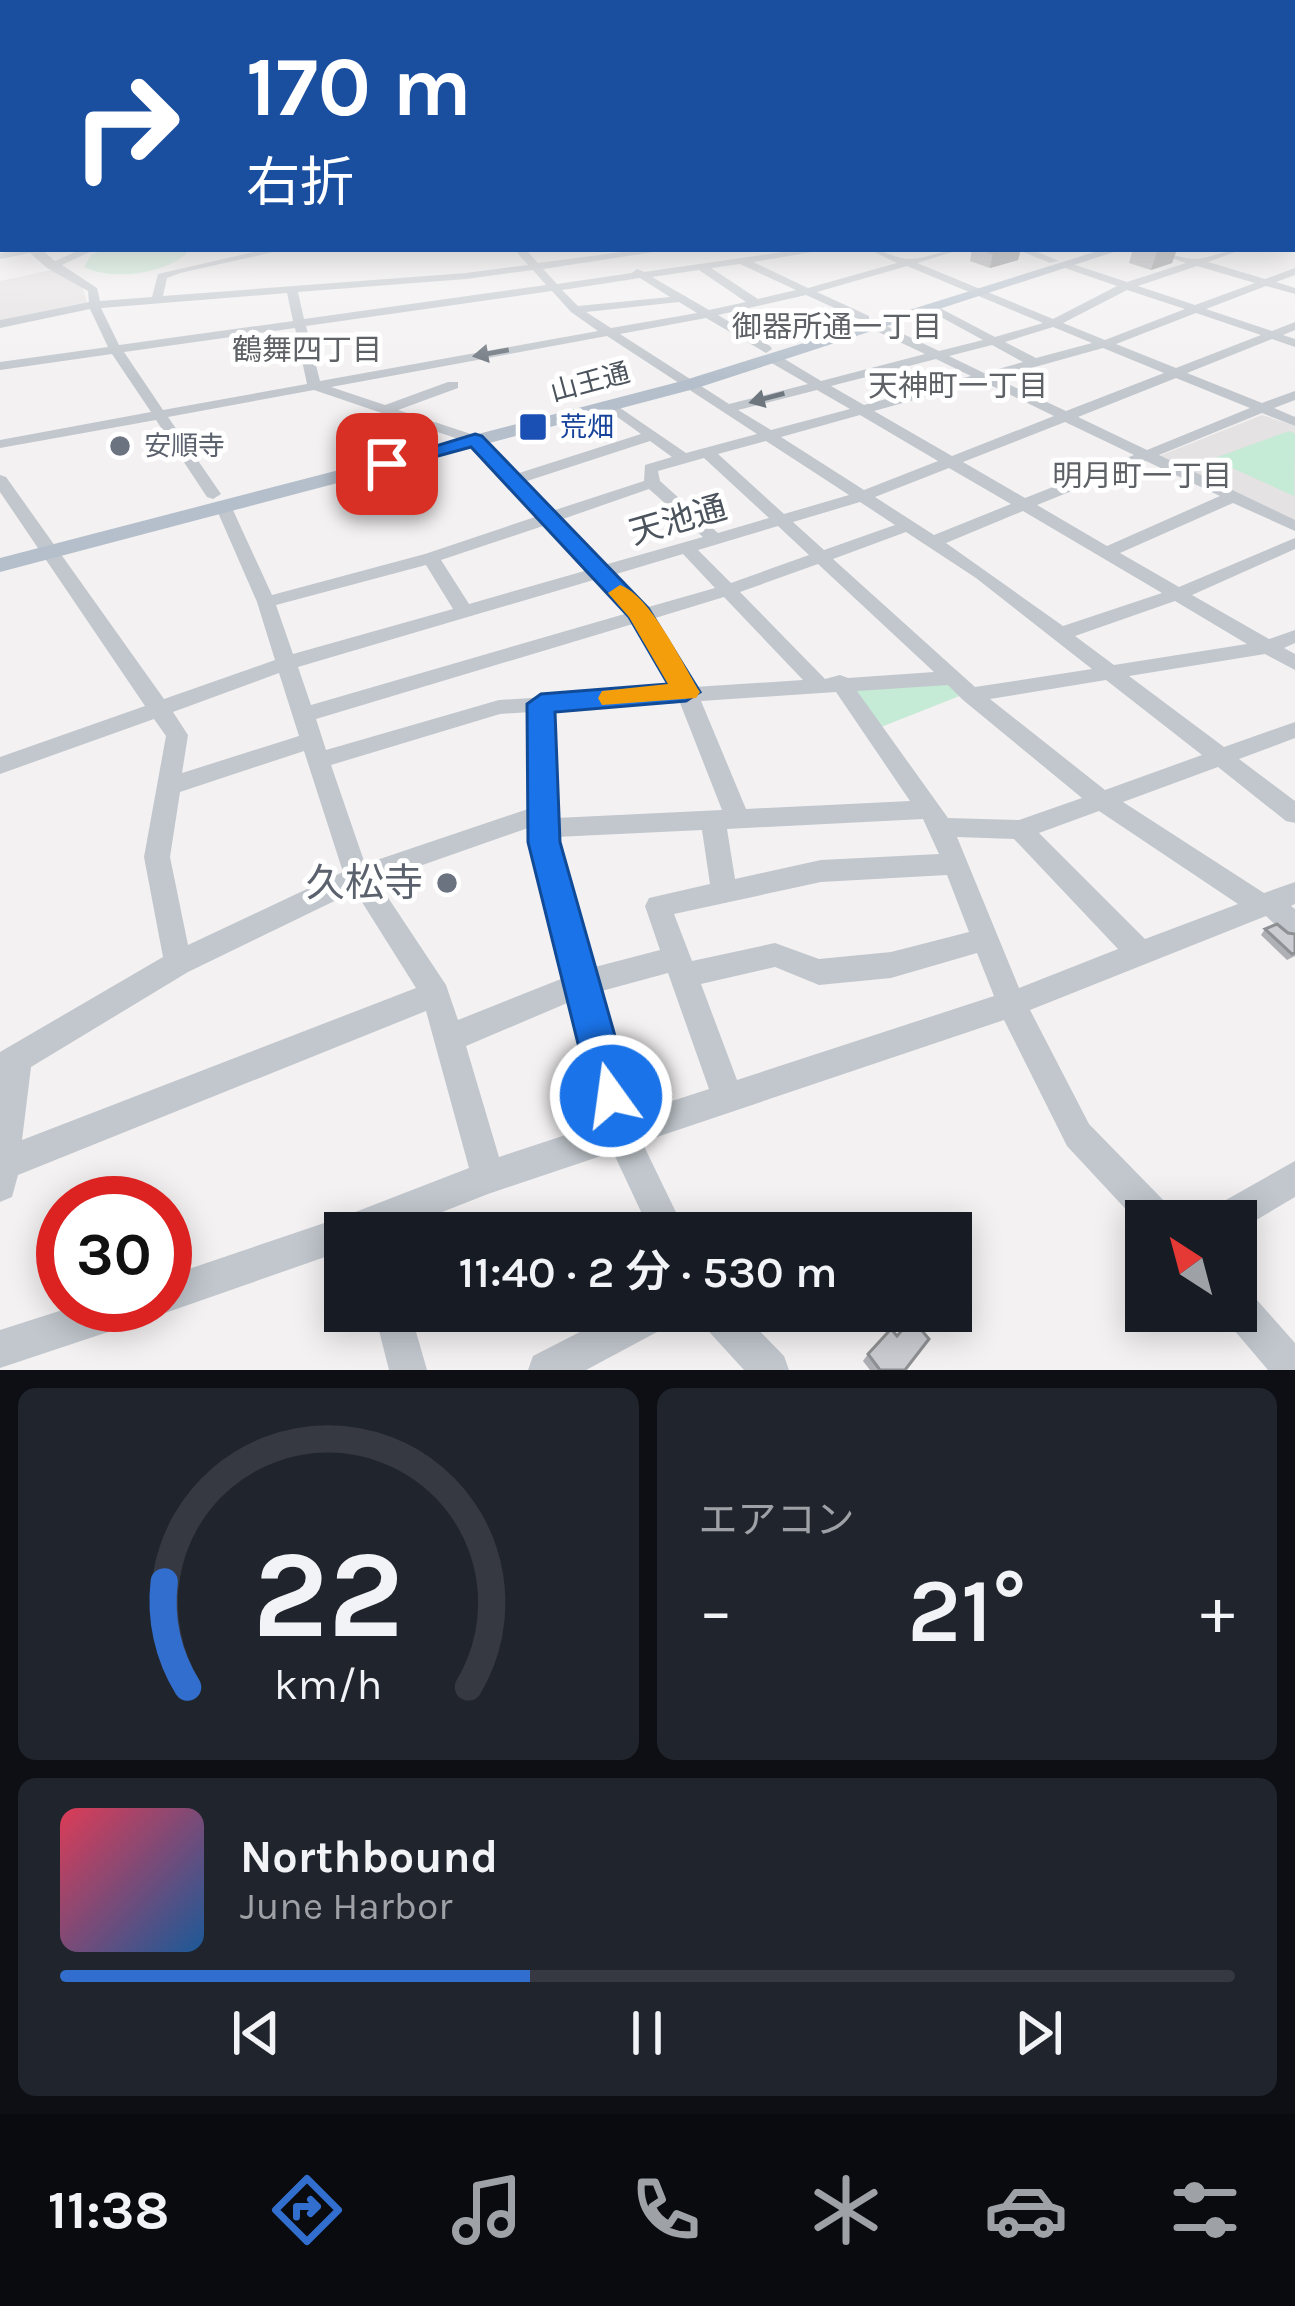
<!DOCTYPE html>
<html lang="ja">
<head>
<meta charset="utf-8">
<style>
  body { margin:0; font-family:Karla,"Noto Sans JP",sans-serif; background:#20242c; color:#f1f3f6; height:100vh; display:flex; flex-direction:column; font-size:45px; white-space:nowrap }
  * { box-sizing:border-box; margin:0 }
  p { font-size:39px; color:#9ea1a6 }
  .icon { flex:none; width:66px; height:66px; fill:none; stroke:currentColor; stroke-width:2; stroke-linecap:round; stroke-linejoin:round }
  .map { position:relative; height:1370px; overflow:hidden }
  .panel { display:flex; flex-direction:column; gap:18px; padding:18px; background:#0d0f14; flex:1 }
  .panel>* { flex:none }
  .hud { position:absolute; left:0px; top:0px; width:1296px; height:252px; box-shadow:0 6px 30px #0003; background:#1a4fa0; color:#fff; overflow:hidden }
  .needle { width:78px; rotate:324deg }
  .fabs { position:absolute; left:1125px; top:1200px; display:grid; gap:24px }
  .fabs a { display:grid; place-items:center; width:132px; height:132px; border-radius:0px; background:#171b24; box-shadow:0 6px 30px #0003; font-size:60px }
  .speed { position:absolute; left:36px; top:1176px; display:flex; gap:24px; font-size:60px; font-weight:700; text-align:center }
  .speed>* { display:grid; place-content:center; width:156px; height:156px; border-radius:50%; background:#171b24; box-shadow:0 6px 30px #0003; line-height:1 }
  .speed .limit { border:18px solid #d22; background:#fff; color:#111 }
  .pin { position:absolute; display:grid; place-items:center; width:102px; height:102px; color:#fff; margin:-51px; border-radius:24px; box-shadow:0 6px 18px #0006 }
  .me { position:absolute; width:132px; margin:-66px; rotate:346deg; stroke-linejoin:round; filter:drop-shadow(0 0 9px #0008) }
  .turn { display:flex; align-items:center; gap:42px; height:252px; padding:0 48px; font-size:54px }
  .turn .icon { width:156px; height:156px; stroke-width:2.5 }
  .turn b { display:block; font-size:84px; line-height:102px }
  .big { font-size:90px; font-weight:600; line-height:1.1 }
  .panel .card { flex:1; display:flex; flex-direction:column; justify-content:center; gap:18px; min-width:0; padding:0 42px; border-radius:18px; background:#20242c }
  .panel .dial { align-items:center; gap:0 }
  .dial svg { height:312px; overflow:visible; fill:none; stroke:#363941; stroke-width:7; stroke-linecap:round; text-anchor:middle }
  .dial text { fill:#f1f3f6; stroke:none }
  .song { display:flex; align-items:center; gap:36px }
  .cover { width:144px; height:144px; border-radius:18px; background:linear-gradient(135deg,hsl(350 70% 55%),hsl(210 70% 35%)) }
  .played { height:12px; border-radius:6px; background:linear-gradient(90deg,#316ecd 40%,#363941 40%) }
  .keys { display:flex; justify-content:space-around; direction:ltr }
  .heat { display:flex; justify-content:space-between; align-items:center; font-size:66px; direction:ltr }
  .panel .tiles { flex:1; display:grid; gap:18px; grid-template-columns:1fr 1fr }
  .card:last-child { grid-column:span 2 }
  .trip { position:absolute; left:324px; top:1212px; width:648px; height:120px; border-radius:0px; background:#171b24; box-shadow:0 6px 30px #0003; font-weight:600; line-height:120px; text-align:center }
  .tabs { display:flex; height:192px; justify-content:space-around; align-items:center; background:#090b0e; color:#9ea1a6 }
  .tabs .icon { width:84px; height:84px }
  .tabs .selected { color:#316ecd }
  .tabs b { font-size:54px; color:#f1f3f6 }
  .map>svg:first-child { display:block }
  .education { fill:#e4e2e2 }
  .green { fill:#c5ead5 }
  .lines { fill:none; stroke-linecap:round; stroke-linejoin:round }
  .minor { fill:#c1c7cd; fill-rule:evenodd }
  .major { fill:#b4bfcb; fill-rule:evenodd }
  .wall { fill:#afb0b5 }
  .shaded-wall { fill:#8e9093 }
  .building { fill:#cbcdd2; stroke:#8e9093; stroke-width:3 }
  .oneway { fill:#6e767e }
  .route { fill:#1a73e8; stroke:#114b97; stroke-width:3 }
  .slow { fill:#f59e0b }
  .transit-dot { fill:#1a4fb4; stroke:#fff; stroke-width:4.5 }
  .worship-dot { fill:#6b7280; stroke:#fff; stroke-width:4.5 }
  .labels { text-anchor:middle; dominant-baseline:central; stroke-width:10; stroke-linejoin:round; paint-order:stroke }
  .far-street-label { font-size:27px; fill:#4b535c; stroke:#fff }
  .far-transit-label { font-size:27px; fill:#164399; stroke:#fff; text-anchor:start }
  .far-worship-label { font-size:27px; fill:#5b616d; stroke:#fff; text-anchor:start }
  .far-neighbourhood-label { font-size:30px; fill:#5e6165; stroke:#fff }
  .street-label { font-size:33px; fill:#4b535c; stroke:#fff }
  .near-worship-label { font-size:39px; fill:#5b616d; stroke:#fff; text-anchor:end }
</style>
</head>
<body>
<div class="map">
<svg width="1295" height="1370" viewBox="0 0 1295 1370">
  <rect width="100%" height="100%" fill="#f3f1f1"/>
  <g class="education">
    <polygon points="51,270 82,286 87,302 0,320 0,281"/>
    <polygon points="1262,415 1295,426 1295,521 1159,456"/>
  </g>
  <g class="green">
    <path d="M107,249H185L186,254C163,274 112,281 84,267L91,255Z"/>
    <polygon points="1289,431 1295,434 1294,496 1212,459"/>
    <polygon points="947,682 962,695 881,727 852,689"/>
  </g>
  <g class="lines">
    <g class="minor">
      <rect x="1293" y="205" width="2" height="6"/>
      <polygon points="0,222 3,223 3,230 0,229"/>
      <polygon points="1295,226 1295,232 1293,233 1293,227"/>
      <path d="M20,249H41L55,261L82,249H96L62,265L97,288L100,301L152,297L158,274L267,249H287L180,273L167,278L163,296L466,273L528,265L514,249H525L538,263L645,249H673L543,269L557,284L632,273L637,269L644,272L804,249H830L753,262L808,288L897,263L868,249C883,249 895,259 909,259C927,259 944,249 962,249L917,263L1053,319L1117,286L1062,267L1066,262L1127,282L1186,263L1145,249C1163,249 1177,258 1194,259C1210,259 1226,249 1243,249L1208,262L1265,279L1295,268V275L1276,282L1295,288V294L1266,286L1206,309L1272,331L1295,322V330L1283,335L1295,339V347L1272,339L1187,373L1262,403L1295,391V400L1274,408L1295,417V426L1262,413L1159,455L1295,520V531L1233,503L1120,553L1179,587L1295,538V549L1192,595L1269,639L1295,630V643L1284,648L1295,654V670L1265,654L1129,676L1224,747L1295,722V738L1239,759L1295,801V823L1286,821L1218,767L1123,802L1264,893L1295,882V904L1291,906L1295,909V938L1285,934L1266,916L1030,1010L1089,1124L1172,1209L1177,1221H1146V1231L1067,1146L1004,1020L642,1142L686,1233H651L613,1152L488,1194L389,1233H345V1250L165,1313L152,1308L148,1318L135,1323L0,1368V1330L78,1305H165V1277L345,1216L469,1168L426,1011L18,1175L12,1197L0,1202V1052L163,957L144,857L166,736L154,719L0,774V757L145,706L0,492V475L6,477L164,699L275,660L257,602L216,508L218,504H230L232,508L272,595L425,554L538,516L470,443L314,390L168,417L221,494L213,499L207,497L156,420L0,448V440L151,412L112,354L0,370V362L108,347L90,309L0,328V320L89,302L88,291L47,268L30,253L0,259V253ZM740,264L796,290L758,299L711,268ZM907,266L1043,323L995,337L936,306H928V310L983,340L939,351L880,323H872V329L925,354L821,381L778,355H768V361L808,384L729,404L620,334L706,318L766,353L772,349L770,346L718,315L806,295L861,320H869V316L817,292ZM1197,266L1255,283L1195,305L1138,286ZM533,270L546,285L304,319L298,292L466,279ZM699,270L746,302L709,310L652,277ZM640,278L670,297L578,306L562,290ZM1127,290L1185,309L1105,340L1063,323ZM552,291L571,312L598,331L320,381L306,326ZM287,293L293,321L119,345L101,308ZM679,302L697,313L611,328L586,312ZM1196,313L1261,335L1176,368L1116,344ZM1053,327L1092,343L1036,358L1005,342ZM295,328L307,384L163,410L124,352ZM607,336L757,434L686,453L610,401L603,405L605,408L641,434L516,474L480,437L398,410L458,388V382H448L385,405L331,387ZM992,345L1023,362L984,373L949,356ZM1103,348L1164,373L1066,411L995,378ZM936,359L971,376L864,405L831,386ZM1176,378L1250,408L1147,450L1078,417ZM982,381L1054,416L952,456L874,411ZM817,390L850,409L771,430L738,410ZM860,415L938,461L864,490L781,437ZM1065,422L1134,455L1025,498L963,462ZM650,441L672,457L645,465L644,481L552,511L524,482ZM766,441L849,495L784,514L718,454ZM704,458L769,518L718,533L660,481L658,471ZM1146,461L1220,496L1107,546L1037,505ZM949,468L1011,504L934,535L875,497ZM649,489L703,537L604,565L560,520ZM860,502L895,525L824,550L793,522ZM1023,511L1162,593L1063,626L946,543ZM546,525L588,570L469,604L441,560ZM778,526L809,555L731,583L698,550ZM906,532L976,578L1092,669L975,687L833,559ZM683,554L715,588L645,608L613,575ZM818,564L934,672L848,678L840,675L825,679L740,592ZM426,565L453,609L293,654L276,605ZM597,579L628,613L311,705L298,667ZM724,597L803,680L694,687L652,619ZM1175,601L1247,644L1114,665L1075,636ZM636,623L674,689L499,700L326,750L316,719ZM279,673L299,736L182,773L188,735L173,712ZM1106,680L1202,755L1105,790L990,699ZM948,685L963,700L1082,798L1019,820L948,818L857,691ZM836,692L910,801L746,809L701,701ZM680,703L722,810L556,818L552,711ZM530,712L531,808L365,864L331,765L500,714ZM304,751L343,872L188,945L170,857L180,792ZM1099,811L1238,904L1145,939L1039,833ZM923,819L939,854L821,860L735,879L727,829ZM531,827L532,842L566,977L458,1020L446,985L377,881ZM702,830L710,884L649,898L645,906L660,950L591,968L556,837ZM957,837L1014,839L1118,949L1019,988ZM947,875L969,932L891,952L819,959L775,943L692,961L674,914L821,882ZM355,891L416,988L22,1140L31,1067L188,972ZM977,953L994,996L737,1080L701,984L775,967L819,985L891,978ZM668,973L709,1089L632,1114L598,992ZM572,1001L602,1123L499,1157L466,1046Z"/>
      <polygon points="1016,249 1030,249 1059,261 1050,263"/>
      <polygon points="1295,1161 1295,1197 1236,1232 1236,1221 1205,1221 1210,1209"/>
      <polygon points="1236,1286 1249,1291 1295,1343 1295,1370 1268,1370 1223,1317 1221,1311 1236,1311"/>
      <polygon points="374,1311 410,1311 427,1370 389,1370"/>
      <polygon points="621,1311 677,1311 672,1324 586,1370 528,1370 533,1356"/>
      <polygon points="697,1311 740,1311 784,1356 789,1370 744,1370 702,1324"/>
    </g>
    <g class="major">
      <rect x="1293" y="189" width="2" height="6"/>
      <rect x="1293" y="230" width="2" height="8"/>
      <polygon points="1104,249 1123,249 694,389 0,572 0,558 682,381"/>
    </g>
  </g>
  <g class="wall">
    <polygon points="972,249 1021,249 1018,260 990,268 970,261"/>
    <polygon points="1133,249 1177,249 1172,263 1151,270 1129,263"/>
    <polygon points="1265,929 1295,934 1295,956 1287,960 1261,935"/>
    <polygon points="832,1311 856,1311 840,1327 830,1315"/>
    <polygon points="868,1354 905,1370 870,1370 863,1361"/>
  </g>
  <g class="shaded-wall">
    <polygon points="1006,249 1021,249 1018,260 990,268 993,253"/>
    <polygon points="1158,249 1177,249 1172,263 1151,270"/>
  </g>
  <g class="building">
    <polygon points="982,249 1006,249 993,253"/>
    <polygon points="1277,924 1288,933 1295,934 1295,953 1292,954 1265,929"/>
    <polygon points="836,1311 852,1311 843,1320"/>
    <polygon points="912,1319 929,1339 905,1370 880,1370 868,1354 891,1329 897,1336"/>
  </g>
  <defs><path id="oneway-solid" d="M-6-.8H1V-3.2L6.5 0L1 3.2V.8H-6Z" transform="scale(3)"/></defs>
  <g class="oneway">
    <use href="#oneway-solid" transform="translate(491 353) rotate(170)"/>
    <use href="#oneway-solid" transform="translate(767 398) rotate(165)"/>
  </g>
  <linearGradient id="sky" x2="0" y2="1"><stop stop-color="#88bfe5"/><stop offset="0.49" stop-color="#faf9f9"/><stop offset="1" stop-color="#faf9f9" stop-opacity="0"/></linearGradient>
  <rect width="1295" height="378" fill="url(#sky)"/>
  <polygon class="route" points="475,434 482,436 648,608 700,692 686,701 555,712 560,842 632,1096 626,1110 611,1116 597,1110 591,1096 528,842 527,704 541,694 668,684 629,617 471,447 387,470 377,464"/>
  <path class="slow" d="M620,585C651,596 682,663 700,692L696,698L602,705L598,698L602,691L668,684L629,617L608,593Z"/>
  <rect class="transit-dot" x="518" y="412" width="30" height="30" rx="6"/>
  <g class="worship-dot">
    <circle cx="120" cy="446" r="12"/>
    <circle cx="447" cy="883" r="12"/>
  </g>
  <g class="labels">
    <g class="far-street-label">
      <text transform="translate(590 382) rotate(-15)">山王通</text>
    </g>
    <g class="far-transit-label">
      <text x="560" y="427">荒畑</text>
    </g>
    <g class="far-worship-label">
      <text x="144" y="446">安順寺</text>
    </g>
    <g class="far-neighbourhood-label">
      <text x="837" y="327">御器所通一丁目</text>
      <text x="307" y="350">鶴舞四丁目</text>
      <text x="958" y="386">天神町一丁目</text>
      <text x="1142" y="476">明月町一丁目</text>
    </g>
    <g class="street-label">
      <text transform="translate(678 520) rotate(-16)">天池通</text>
    </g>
    <g class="near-worship-label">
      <text x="423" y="883">久松寺</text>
    </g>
  </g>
</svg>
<div class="fabs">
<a><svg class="needle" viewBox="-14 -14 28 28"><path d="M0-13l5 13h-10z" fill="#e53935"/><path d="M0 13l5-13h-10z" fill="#9ea1a6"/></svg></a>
</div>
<div class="speed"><div class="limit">30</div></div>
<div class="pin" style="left:387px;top:464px;background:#d93025"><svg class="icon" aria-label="arrive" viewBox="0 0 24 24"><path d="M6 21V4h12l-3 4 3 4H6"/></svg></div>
<svg class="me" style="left:611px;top:1096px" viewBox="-20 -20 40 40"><circle r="17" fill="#1a73e8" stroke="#fff" stroke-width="3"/><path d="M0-11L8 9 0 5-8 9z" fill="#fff"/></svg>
<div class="trip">11:40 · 2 分 · 530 m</div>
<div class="hud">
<div class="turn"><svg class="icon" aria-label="right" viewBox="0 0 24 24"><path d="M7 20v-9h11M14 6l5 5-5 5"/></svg><div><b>170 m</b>右折</div></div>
</div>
</div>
<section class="panel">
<div class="tiles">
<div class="card dial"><svg viewBox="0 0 100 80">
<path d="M14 69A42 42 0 1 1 86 69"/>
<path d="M14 69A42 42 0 0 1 8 42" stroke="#316ecd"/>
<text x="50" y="56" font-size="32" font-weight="700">22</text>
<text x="50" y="72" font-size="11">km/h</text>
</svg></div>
<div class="card"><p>エアコン</p>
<div class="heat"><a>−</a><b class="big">21°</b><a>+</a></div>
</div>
<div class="card">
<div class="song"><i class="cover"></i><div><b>Northbound</b><p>June Harbor</p></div></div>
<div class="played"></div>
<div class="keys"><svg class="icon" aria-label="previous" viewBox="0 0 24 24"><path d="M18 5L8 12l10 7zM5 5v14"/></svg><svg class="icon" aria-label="pause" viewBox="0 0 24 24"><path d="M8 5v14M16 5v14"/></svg><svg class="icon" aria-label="next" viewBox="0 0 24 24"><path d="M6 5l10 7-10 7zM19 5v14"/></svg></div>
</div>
</div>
</section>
<nav class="tabs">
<b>11:38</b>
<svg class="icon selected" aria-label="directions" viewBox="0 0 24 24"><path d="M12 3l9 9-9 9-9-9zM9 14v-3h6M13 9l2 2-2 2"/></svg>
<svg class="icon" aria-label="music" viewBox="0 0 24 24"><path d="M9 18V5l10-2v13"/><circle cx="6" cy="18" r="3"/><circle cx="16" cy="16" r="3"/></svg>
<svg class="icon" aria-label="phone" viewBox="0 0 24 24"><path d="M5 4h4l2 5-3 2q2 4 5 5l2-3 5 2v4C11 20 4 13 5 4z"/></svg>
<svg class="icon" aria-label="climate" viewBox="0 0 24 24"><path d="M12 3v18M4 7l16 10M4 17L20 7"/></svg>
<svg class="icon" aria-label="car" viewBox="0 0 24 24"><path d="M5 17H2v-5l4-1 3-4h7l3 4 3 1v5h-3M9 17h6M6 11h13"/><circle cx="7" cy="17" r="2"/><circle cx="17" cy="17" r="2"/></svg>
<svg class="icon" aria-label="filters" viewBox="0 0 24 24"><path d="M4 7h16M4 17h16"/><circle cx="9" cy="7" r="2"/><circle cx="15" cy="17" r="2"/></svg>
</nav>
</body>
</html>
